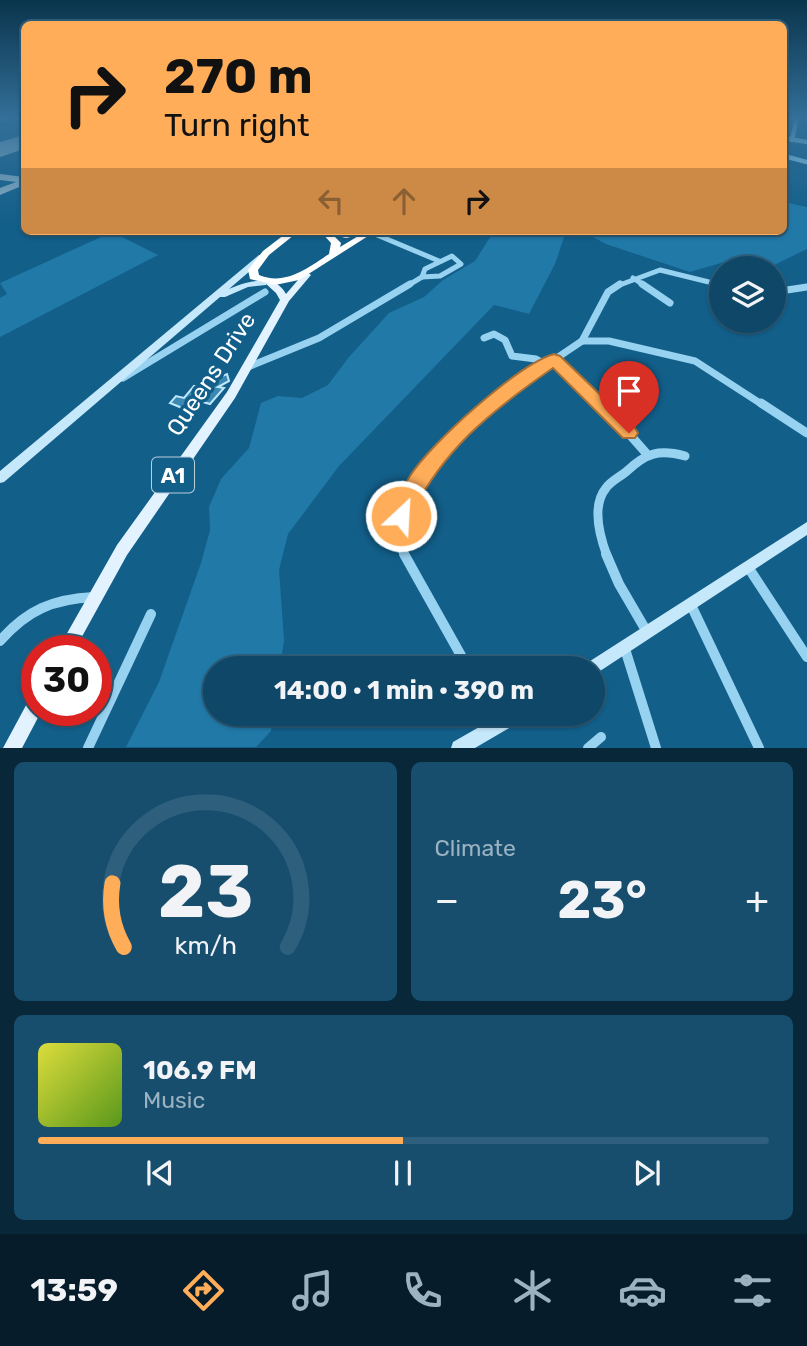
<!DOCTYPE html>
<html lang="en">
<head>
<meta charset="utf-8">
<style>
  body { margin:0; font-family:Rubik,sans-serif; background:#174e6e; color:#f1f3f6; height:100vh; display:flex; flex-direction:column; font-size:26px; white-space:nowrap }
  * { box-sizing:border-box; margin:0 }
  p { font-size:23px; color:#9bb2c0 }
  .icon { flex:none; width:38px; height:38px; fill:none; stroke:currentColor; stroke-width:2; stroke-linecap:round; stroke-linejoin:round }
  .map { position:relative; height:748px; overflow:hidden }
  .details { display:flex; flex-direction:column; gap:14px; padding:14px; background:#082739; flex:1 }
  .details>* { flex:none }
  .banner { position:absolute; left:21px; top:21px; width:766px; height:214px; border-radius:10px; box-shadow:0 2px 5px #0004,0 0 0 2px #2e5f7c; background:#ffad58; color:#111; overflow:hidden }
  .controls { position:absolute; left:709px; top:256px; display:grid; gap:14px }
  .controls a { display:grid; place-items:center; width:77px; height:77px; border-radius:50%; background:#0e4768; box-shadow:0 2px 5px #0004,0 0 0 2px #2e5f7c; font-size:35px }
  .speed { position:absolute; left:21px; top:635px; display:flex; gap:14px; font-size:35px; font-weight:700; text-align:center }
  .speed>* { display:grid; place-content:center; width:91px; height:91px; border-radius:50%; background:#0e4768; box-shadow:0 2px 5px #0004,0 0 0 2px #2e5f7c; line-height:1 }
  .speed .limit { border:10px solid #d22; background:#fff; color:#111 }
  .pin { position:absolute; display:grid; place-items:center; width:60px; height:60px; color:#fff; margin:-72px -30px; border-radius:50% 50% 50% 0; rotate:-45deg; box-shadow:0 0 7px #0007 }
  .pin .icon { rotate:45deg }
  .me { position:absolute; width:77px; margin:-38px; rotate:25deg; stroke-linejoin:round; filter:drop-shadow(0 0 5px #0008) }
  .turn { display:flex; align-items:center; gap:24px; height:147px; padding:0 28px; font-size:32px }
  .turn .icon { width:91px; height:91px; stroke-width:2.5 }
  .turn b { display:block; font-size:49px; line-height:60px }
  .lanes { display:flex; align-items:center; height:66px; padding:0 28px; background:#0003; justify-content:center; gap:35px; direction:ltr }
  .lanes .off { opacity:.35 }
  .big { font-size:52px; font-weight:700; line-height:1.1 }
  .details .widget { flex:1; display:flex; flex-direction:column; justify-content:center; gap:10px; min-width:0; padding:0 24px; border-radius:10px; background:#174e6e }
  .details .dial { align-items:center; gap:0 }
  .dial svg { height:182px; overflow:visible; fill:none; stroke:#2e5f7c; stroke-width:7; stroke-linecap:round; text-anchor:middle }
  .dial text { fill:#f1f3f6; stroke:none }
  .song { display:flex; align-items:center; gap:21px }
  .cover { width:84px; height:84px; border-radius:10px; background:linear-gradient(135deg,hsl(60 70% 55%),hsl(90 70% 35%)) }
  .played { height:7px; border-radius:4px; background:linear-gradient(90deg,#ffad58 50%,#2e5f7c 50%) }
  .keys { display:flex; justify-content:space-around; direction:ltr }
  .heat { display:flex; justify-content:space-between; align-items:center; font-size:38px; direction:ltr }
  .details .tiles { flex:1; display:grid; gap:14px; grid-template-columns:1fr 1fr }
  .widget:last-child { grid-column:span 2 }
  .trip { position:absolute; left:203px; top:656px; width:402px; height:70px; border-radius:35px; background:#0e4768; box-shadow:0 2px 5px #0004,0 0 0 2px #2e5f7c; font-weight:700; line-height:70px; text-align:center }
  .dock { display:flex; height:112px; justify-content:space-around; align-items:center; background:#061c2a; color:#9bb2c0 }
  .dock .icon { width:49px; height:49px }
  .dock .selected { color:#ffad58 }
  .dock b { font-size:32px; color:#f1f3f6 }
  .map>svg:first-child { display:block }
  .green { fill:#2179a8 }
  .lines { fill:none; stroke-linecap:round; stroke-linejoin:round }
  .taxiway { fill:#88afc4; fill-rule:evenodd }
  .runway { fill:#88afc4; fill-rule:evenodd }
  .building { fill:#3b89b3; stroke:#bfe7fc; stroke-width:2 }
  .street-far4 { stroke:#98d2f1; stroke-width:4.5 }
  .street-far3 { stroke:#98d2f1; stroke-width:5 }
  .street-far2 { stroke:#98d2f1; stroke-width:7 }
  .street-far1 { stroke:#98d2f1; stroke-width:9 }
  .street { stroke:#98d2f1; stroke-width:10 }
  .secondary { fill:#c6e8fb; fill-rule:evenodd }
  .primary { fill:#e2f3ff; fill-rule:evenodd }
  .highway { fill:#fff; fill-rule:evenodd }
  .route { fill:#ffad58; stroke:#a67039; stroke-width:2 }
  .labels { text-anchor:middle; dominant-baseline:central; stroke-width:7; stroke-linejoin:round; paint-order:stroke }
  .shield { fill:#125f8a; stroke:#b8cfdc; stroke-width:2 }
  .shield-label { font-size:21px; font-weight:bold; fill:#fff }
  .street-label { font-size:23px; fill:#fff; stroke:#125f8a }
</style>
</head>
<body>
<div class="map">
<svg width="807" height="748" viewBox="0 0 807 748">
  <rect width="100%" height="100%" fill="#125f8a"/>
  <g class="green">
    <polygon points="784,202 807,207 807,249 768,268 731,260 690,272 606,244 582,231 784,231"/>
    <polygon points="494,231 566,231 555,264 529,314 494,305 339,466 288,534 279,570 284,640 280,668 215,668 215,714 273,714 271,731 256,747 126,747 159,682 201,563 210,530 209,507 221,479 249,448 261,403 278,396 302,398 328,385 349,357 389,313 424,297 443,280 475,261"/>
    <polygon points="112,232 158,255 0,337 0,298 7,294 0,283"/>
  </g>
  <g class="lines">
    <polygon class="taxiway" points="0,174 24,177 24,185 0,195 0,188 16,182 0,180"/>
    <polygon class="runway" points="24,135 24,149 0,157 0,142"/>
  </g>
  <polygon class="building" points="227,374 229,381 218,387 224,388 210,404 196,400 187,410 170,403 176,396 184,398 194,386 200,388 205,383"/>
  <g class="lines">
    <g class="street-far4">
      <polyline points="0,119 3,118"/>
      <polyline points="784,138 807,142"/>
      <polyline points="792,140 797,118"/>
      <polyline points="784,156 807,162"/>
    </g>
    <g class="street-far3">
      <polyline points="370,232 439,261"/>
      <polygon points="452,256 461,264 440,276 422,277 425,269"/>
      <polyline points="633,278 645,286"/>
      <polyline points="407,286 422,277"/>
      <polyline points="617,286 660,270 721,285"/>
    </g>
    <g class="street-far2">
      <polyline points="642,284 670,303"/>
      <polyline points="718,284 721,285"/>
      <polyline points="774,292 807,287"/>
      <polyline points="484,338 494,334 505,340 512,356 536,359 547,365"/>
      <polyline points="582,341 609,341 695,361 763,405"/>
      <polyline points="554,359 603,405"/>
      <polyline points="248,367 319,338 410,284"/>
      <polyline points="123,378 265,292"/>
      <polyline points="487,405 582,341 608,292 620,284"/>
    </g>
    <g class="street-far1">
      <polyline points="602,403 646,453"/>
      <polyline points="761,403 807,433"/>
      <path d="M405,556C377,507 456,435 489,403"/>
      <path d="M607,556C600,537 591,506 606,488C611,481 620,477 627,471C646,453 659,449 685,456"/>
    </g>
    <g class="street">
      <polyline points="404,554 468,668"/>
      <polyline points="606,554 619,584 647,632"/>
      <polyline points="748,567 807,657"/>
      <polyline points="691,605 759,748"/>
      <path d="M0,641C27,610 53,599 94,597"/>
      <polyline points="625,649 656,748"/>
      <polyline points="488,728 490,714"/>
      <polyline points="88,748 151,614"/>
      <polyline points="588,748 601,737"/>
    </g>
    <g class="secondary">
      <path d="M259,255H265L266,257L229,289C240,284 256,278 267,283L266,285L248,287L225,297H220L4,482L0,483V471Z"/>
      <polygon points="807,522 807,535 597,673 593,675 593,668 585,668 587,663"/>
      <polygon points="502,714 525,714 523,720 475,748 451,748 453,742"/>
    </g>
    <g class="primary">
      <path d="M307,272L311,275L289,301L235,398L127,555L74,651H57L117,545L227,392L280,300L276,293L265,283L269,280C276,282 283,288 286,294L304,273Z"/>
      <polygon points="37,694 37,710 42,710 22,748 3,748 31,696"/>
    </g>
    <path class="highway" d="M289,231H299L269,255L258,270L259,275C285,286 308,268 329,254L331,243L320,231H376L299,280L275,285L250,279L248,270L263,251ZM333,235L346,238L360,235L340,247L341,243Z"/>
  </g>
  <linearGradient id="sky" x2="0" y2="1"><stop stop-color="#0a344c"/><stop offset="0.53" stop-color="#336f98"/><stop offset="1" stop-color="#336f98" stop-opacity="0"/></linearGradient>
  <rect width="807" height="223" fill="url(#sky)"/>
  <path class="route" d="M554,354L560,356L635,428L638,433L635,438H623L553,368C491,411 440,451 408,522L401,525L394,522L391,516C396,503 402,488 410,476C431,443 517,365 554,354Z"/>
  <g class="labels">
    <rect class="shield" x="152" y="457.5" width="42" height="35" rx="5"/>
    <g class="shield-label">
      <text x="173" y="475">A1</text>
    </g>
    <g class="street-label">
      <text transform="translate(211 374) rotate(-57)">Queens Drive</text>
    </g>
  </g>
</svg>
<div class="controls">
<a><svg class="icon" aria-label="layers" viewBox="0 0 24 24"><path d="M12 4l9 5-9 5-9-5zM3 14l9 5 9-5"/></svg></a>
</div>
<div class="speed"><div class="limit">30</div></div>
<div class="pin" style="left:629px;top:433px;background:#d93025"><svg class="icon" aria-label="arrive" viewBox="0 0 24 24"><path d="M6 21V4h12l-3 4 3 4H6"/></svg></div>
<svg class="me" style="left:401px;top:516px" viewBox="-20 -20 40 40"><circle r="17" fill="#ffad58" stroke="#fff" stroke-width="3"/><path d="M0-11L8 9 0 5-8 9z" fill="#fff"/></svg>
<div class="trip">14:00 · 1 min · 390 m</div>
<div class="banner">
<div class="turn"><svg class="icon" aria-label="right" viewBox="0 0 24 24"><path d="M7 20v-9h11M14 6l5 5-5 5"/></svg><div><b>270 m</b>Turn right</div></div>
<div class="lanes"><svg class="icon off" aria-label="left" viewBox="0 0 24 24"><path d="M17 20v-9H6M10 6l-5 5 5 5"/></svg><svg class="icon off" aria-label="ahead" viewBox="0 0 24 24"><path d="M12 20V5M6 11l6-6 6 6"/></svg><svg class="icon" aria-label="right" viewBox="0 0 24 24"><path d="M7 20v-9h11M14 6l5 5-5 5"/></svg></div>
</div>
</div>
<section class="details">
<div class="tiles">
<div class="widget dial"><svg viewBox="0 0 100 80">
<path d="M14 69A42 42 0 1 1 86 69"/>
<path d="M14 69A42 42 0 0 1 9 41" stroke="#ffad58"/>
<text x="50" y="56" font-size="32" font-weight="700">23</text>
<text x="50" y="72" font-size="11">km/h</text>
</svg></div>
<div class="widget"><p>Climate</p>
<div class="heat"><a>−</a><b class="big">23°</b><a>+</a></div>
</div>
<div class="widget">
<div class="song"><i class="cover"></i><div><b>106.9 FM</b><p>Music</p></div></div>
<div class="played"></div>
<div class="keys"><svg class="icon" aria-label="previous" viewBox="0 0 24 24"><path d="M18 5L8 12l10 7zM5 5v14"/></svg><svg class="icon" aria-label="pause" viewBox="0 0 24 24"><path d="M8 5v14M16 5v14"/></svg><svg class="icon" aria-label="next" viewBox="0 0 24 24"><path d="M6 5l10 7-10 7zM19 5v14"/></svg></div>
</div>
</div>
</section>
<nav class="dock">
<b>13:59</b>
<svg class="icon selected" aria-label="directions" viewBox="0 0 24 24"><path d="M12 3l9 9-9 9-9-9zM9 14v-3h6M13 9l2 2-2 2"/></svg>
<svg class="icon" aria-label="music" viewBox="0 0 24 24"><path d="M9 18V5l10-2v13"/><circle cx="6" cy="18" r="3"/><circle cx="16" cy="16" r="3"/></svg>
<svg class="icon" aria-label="phone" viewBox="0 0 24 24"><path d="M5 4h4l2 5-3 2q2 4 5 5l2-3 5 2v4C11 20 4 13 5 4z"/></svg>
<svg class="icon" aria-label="climate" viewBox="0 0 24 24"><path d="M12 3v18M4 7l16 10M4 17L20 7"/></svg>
<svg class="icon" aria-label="car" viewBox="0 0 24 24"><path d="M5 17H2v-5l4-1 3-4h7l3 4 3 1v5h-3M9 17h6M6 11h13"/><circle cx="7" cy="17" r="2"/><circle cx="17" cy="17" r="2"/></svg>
<svg class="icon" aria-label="filters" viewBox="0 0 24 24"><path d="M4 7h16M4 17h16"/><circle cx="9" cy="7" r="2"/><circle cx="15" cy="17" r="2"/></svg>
</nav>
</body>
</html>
